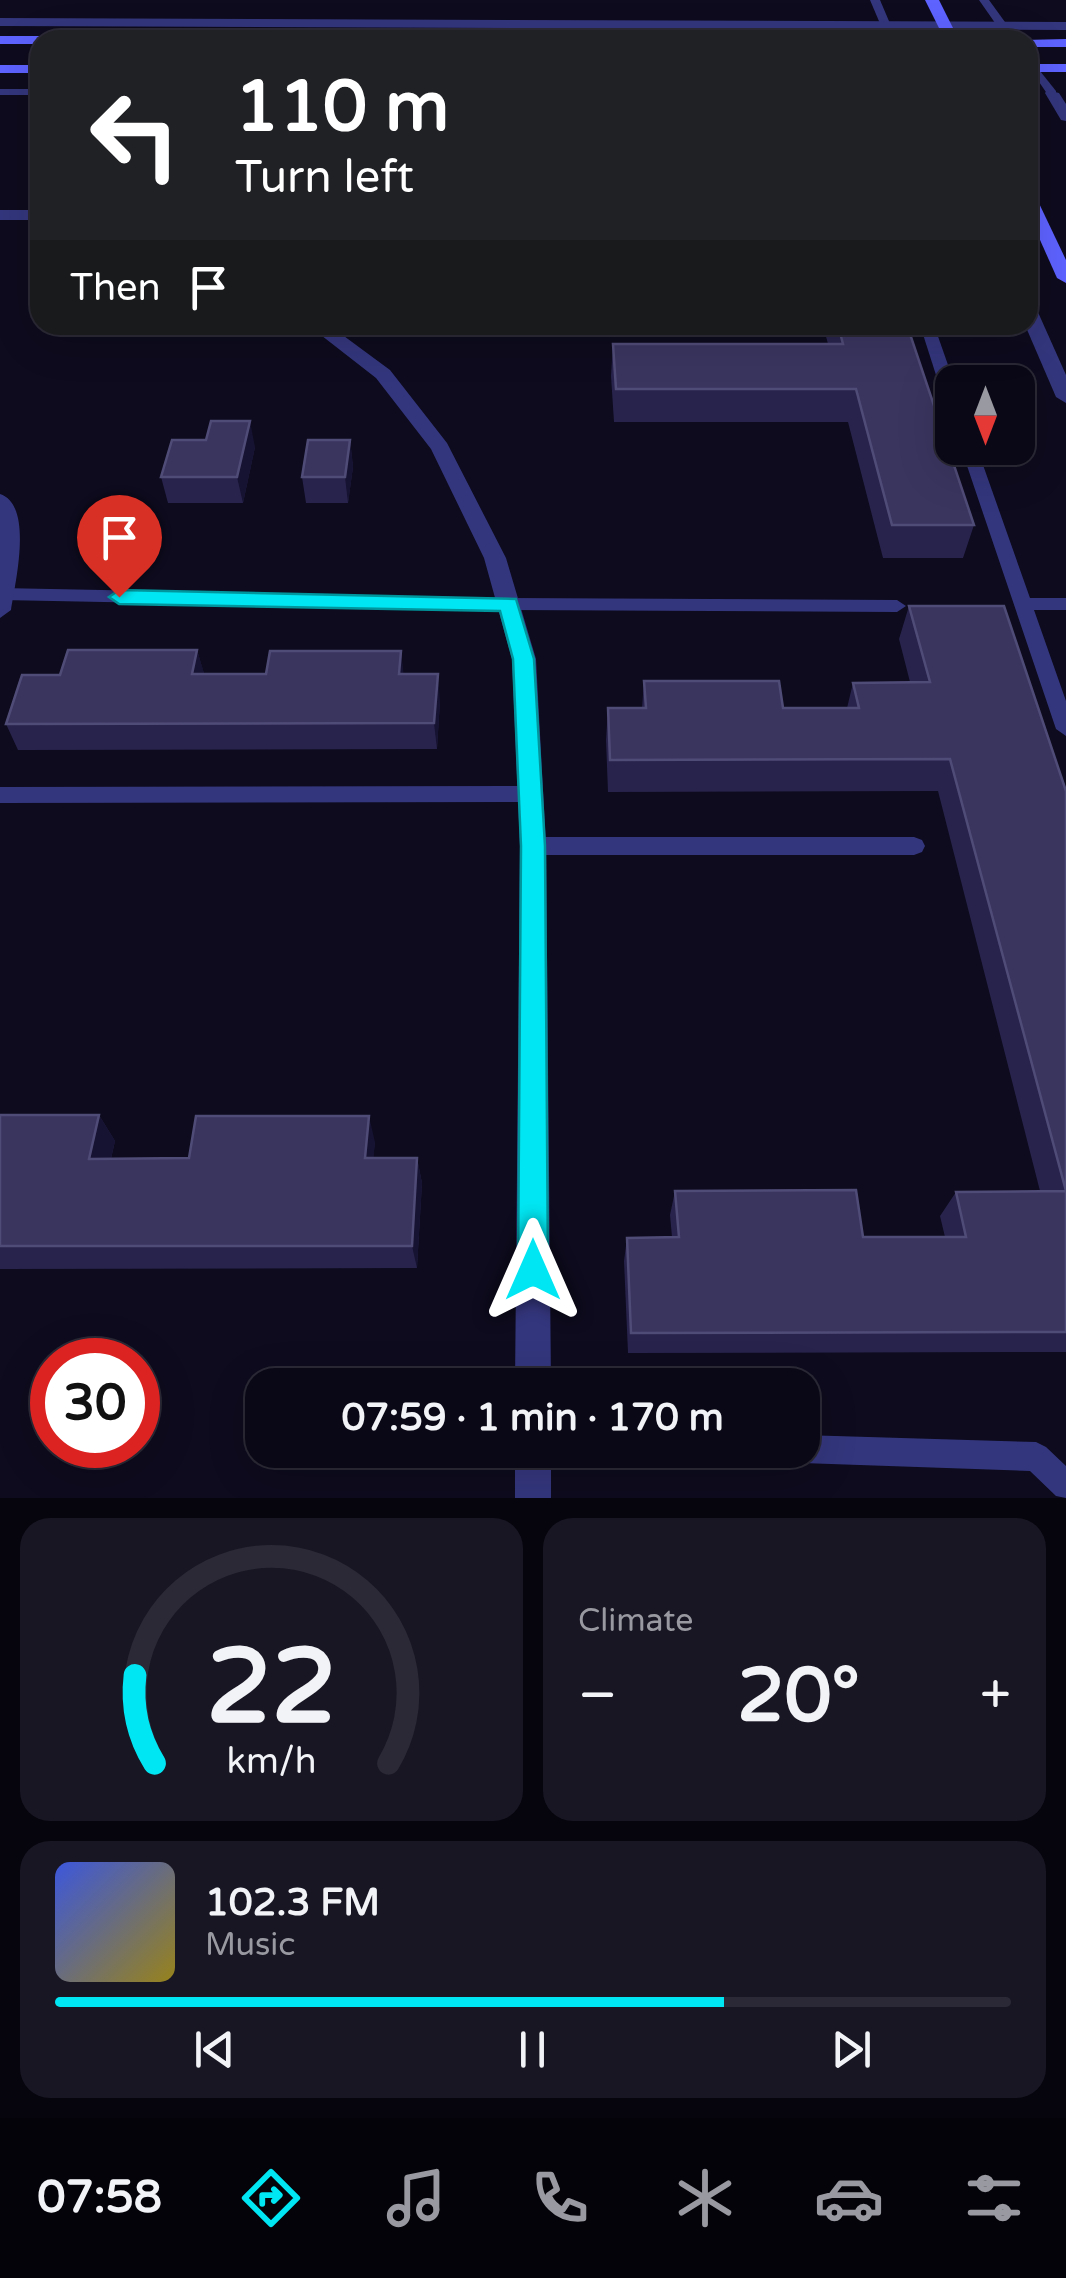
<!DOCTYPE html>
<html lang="en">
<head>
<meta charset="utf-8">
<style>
  body { margin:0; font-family:"Varela Round",sans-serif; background:#181623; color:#f1f3f6; height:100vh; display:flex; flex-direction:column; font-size:38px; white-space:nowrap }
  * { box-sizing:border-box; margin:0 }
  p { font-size:32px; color:#999aa1 }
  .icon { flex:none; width:55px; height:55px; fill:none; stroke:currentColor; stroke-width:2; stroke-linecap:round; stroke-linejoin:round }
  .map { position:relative; height:1498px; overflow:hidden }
  .side { display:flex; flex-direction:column; gap:20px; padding:20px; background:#06040c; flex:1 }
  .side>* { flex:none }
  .banner { position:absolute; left:30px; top:30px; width:1008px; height:305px; border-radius:30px; box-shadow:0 10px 40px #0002,0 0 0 2px #2a2935; background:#202124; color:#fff; overflow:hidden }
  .needle { width:65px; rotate:180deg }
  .controls { position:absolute; left:935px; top:365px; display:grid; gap:20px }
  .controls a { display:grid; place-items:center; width:100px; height:100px; border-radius:20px; background:#0a0816; box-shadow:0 10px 40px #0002,0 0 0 2px #2a2935; font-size:50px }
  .speed { position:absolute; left:30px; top:1338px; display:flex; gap:20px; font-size:50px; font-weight:700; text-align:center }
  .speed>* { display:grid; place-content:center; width:130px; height:130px; border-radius:50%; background:#0a0816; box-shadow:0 10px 40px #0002,0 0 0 2px #2a2935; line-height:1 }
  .speed .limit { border:15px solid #d22; background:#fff; color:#111 }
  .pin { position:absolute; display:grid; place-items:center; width:85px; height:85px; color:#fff; margin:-102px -42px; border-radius:50% 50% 50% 0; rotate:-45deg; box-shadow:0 0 10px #0007 }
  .pin .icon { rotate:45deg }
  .me { position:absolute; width:110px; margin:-55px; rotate:0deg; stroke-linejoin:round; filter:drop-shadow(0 0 8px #0008) }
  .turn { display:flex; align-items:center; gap:35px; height:210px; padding:0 40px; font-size:45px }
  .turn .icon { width:130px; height:130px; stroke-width:2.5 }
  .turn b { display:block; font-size:70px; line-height:85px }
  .then { display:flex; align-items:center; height:95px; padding:0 40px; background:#0003; gap:20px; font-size:38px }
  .big { font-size:75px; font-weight:700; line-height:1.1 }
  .side .card { flex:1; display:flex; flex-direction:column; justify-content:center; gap:15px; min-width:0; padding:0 35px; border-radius:30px; background:#181623 }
  .side .dial { align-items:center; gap:0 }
  .dial svg { height:260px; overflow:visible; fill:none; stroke:#2a2935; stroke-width:7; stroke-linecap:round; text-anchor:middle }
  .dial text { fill:#f1f3f6; stroke:none }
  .song { display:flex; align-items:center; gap:30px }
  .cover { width:120px; height:120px; border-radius:15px; background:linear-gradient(135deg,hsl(230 70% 55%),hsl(50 70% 35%)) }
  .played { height:10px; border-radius:5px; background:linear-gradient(90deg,#00e6f2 70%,#2a2935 70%) }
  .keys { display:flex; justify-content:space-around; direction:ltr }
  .heat { display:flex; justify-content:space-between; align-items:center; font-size:55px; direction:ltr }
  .side .tiles { flex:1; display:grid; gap:20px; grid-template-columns:1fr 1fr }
  .card:last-child { grid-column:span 2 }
  .trip { position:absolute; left:245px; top:1368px; width:575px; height:100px; border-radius:30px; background:#0a0816; box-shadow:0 10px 40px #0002,0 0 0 2px #2a2935; font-weight:700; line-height:100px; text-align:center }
  .tab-bar { display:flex; height:160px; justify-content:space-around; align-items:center; background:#040309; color:#999aa1 }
  .tab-bar .icon { width:70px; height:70px }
  .tab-bar .selected { color:#00e6f2 }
  .tab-bar b { font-size:45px; color:#f1f3f6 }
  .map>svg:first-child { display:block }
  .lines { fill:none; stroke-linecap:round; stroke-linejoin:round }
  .lane { fill:#34367d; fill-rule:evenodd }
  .street { fill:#34367d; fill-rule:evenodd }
  .secondary { fill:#5e62ff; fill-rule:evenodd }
  .wall { fill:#28234c }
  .shaded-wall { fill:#161231 }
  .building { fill:#3a355f; stroke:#504c78; stroke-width:2.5 }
  .route { fill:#00e6f2; stroke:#00969d; stroke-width:2.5 }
</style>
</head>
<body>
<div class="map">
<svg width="1066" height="1498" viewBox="0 0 1066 1498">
  <rect width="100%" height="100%" fill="#0d0b1d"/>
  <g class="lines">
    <g class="lane">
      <polygon points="870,0 880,0 897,40 887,40"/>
      <polygon points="979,0 989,0 1018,40 1007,40"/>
      <polygon points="1028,56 1056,91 1056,95 1048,95 1028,66"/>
      <rect x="0" y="89" width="40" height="6"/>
      <polygon points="920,325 934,325 954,382 952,405 944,400"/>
      <polygon points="961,448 977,448 1030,598 1066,598 1066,610 1034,610 1066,701 1066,736 1056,729"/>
      <polygon points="0,588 509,598 897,600 906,606 897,612 509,610 2,600"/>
      <polygon points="529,786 536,788 539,794 536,800 529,802 0,803 0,787"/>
      <polygon points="533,837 914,837 922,840 925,846 922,852 914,855 533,855 525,852 522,846 525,840"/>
      <polygon points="802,1435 1036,1442 1046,1447 1066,1466 1066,1498 1056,1496 1030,1471 802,1463 792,1459 788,1450 802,1450"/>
    </g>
    <g class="street">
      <polygon points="0,18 1066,22 1066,30 0,26"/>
      <polygon points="1047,90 1059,93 1066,104 1066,121 1061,120 1045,93"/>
      <rect x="0" y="210" width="40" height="10"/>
      <polygon points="1028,305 1037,310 1066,375 1066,403 1056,397 1025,325"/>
      <polygon points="308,325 329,325 390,370 447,443 506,558 536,659 546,846 551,1385 515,1385 520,846 512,659 484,558 431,449 376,378"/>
      <path d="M0,494C34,505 15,583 11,610L0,618Z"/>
      <rect x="515" y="1450" width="36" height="48"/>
    </g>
    <g class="secondary">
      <polygon points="925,0 939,0 959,40 945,40"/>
      <polygon points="0,36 40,36 47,40 40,40 40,44 0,44"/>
      <polygon points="1066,39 1066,47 1028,47 1028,40 1024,40"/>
      <rect x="1028" y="64" width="38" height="8"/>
      <rect x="0" y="65" width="40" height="8"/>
      <polygon points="1028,192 1036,197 1066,260 1066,283 1057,278 1028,213"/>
    </g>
  </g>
  <g class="wall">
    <polygon points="823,325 907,325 974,525 963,558 883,558 848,422 614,422 611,376 613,344 828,344"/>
    <polygon points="350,440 353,467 348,503 306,503 302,477"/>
    <polygon points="255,447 243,503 168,503 161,477"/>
    <polygon points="909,606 1066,791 1066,1352 628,1353 624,1261 627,1238 672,1237 670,1215 675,1191 863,1237 945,1237 940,1216 956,1192 1040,1191 938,791 608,792 606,740 608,708 642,708 644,681 783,708 847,708 853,683 910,682 899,639"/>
    <polygon points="197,650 204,674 266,674 401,651 403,674 440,701 437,749 18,750 6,724 60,675"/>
    <polygon points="0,1115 99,1115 115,1141 111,1159 189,1158 375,1142 373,1158 417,1158 422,1183 417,1268 0,1269"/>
  </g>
  <g class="shaded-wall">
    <polygon points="250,421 255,447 243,503 237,477"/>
    <polygon points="350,440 353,467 348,503 345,477"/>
    <polygon points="197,650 205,676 192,674"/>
    <polygon points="401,651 404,677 399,674"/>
    <polygon points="438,674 440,701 437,749 434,723"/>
    <polygon points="99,1115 115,1141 105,1184 89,1159"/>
    <polygon points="369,1116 375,1142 371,1183 365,1158"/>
    <polygon points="417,1158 422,1183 417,1268 412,1246"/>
  </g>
  <g class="building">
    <polygon points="838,325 907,325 974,525 892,525 856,389 616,389 613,344 843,344"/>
    <polygon points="211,421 250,421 237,477 161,477 172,440 206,440"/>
    <polygon points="308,440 350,440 345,477 302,477"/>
    <polygon points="909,606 1004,606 1066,791 1066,1332 631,1333 627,1238 679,1237 675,1191 856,1190 863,1237 966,1237 956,1192 1066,1191 950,759 610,760 608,708 646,708 644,681 779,681 783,708 859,708 853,683 930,682"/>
    <polygon points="68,650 197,650 192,674 266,674 270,651 401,651 399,674 438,674 434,723 6,724 22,675 60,675"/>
    <polygon points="0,1115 99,1115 89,1159 189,1158 196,1116 369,1116 365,1158 417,1158 412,1246 0,1246"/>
  </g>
  <polygon class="route" points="119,590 516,599 534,659 545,846 548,1270 544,1280 533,1285 522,1280 518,1270 521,846 513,659 500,611 119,604 109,597"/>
</svg>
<div class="controls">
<a><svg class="needle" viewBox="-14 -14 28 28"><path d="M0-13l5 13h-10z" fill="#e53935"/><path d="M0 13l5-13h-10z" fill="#999aa1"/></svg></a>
</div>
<div class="speed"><div class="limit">30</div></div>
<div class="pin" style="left:119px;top:597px;background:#d93025"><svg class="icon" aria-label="arrive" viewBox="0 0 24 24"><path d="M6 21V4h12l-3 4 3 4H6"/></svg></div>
<svg class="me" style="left:533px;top:1270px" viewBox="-20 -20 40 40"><path d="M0-17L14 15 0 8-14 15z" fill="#00e6f2" stroke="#fff" stroke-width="4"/></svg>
<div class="trip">07:59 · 1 min · 170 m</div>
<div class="banner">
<div class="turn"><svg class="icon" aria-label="left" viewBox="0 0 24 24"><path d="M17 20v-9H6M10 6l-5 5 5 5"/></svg><div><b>110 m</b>Turn left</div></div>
<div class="then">Then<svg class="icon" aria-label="arrive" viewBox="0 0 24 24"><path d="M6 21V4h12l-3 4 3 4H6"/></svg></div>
</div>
</div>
<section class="side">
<div class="tiles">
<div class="card dial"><svg viewBox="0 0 100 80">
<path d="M14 69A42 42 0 1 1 86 69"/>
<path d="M14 69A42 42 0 0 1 8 42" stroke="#00e6f2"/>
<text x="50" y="56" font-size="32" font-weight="700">22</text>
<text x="50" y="72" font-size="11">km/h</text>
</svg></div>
<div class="card"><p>Climate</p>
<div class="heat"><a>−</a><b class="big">20°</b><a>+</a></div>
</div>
<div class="card">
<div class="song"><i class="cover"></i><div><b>102.3 FM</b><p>Music</p></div></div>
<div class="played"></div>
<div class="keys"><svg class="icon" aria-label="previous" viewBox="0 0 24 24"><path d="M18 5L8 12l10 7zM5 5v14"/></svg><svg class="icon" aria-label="pause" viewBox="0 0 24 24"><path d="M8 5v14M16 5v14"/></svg><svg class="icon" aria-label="next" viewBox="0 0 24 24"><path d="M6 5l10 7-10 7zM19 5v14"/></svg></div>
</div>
</div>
</section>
<nav class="tab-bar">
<b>07:58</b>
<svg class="icon selected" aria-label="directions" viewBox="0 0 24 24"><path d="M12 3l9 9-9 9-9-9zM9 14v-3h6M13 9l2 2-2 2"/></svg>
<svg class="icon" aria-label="music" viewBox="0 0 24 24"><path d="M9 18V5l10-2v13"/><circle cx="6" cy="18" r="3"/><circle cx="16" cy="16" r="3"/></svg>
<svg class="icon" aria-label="phone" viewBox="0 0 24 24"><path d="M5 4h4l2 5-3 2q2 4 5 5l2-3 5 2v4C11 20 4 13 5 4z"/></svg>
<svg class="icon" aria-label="climate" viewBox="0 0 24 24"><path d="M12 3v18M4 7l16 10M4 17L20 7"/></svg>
<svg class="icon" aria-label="car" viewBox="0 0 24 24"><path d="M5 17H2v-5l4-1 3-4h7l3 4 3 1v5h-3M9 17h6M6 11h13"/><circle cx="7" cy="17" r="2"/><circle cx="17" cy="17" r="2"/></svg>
<svg class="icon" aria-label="filters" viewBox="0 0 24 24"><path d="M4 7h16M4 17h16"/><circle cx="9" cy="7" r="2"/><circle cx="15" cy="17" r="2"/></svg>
</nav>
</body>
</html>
